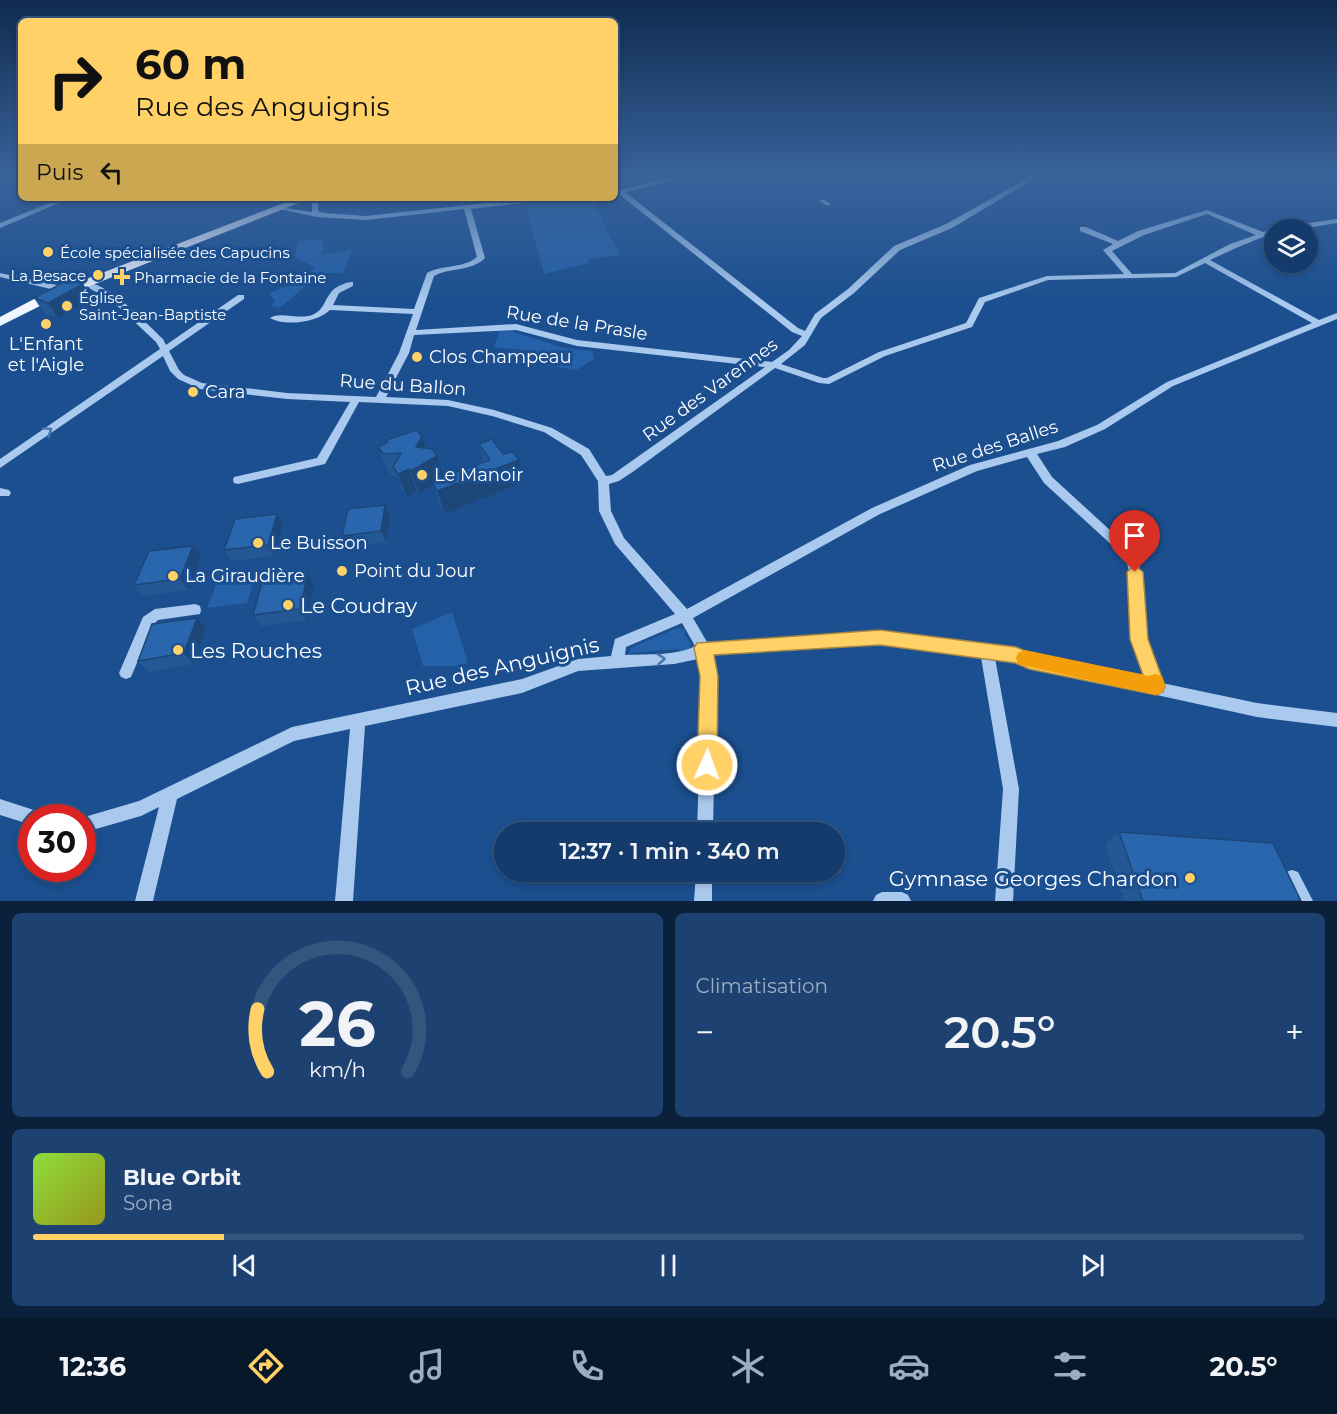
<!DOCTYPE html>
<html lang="fr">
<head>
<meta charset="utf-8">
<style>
  body { margin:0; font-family:Montserrat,sans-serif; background:#1d4271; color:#f1f3f6; height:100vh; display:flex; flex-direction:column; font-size:22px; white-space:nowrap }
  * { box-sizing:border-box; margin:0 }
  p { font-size:20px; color:#9dadc1 }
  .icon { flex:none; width:33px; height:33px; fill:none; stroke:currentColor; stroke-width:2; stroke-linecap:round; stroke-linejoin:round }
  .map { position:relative; height:901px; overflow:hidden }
  .sheet { display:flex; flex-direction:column; gap:12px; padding:12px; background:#0b203b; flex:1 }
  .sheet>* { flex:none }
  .hud { position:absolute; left:18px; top:18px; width:600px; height:183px; border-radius:9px; box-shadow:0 3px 9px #0003,0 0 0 2px #33557e; background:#ffd166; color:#111; overflow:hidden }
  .controls { position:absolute; left:1264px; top:219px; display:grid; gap:12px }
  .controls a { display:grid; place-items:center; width:54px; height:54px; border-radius:50%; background:#143b6b; box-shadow:0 3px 9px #0003,0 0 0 2px #33557e; font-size:30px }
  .speed { position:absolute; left:18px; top:804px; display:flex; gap:12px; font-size:30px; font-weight:700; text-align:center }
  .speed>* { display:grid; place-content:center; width:78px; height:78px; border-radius:50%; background:#143b6b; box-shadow:0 3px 9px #0003,0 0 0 2px #33557e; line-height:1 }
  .speed .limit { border:9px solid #d22; background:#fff; color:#111 }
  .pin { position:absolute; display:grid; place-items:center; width:51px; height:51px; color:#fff; margin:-62px -26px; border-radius:50% 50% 50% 0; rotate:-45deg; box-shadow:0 0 6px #0007 }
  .pin .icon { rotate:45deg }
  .me { position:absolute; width:66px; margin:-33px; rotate:2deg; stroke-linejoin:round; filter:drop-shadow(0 0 4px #0008) }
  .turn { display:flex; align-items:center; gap:21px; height:126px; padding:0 18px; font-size:27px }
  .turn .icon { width:78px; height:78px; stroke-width:2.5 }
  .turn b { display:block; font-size:42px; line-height:51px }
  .then { display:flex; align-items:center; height:57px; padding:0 18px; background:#0003; gap:12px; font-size:22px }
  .big { font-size:45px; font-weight:600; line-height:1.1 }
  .sheet .tile { flex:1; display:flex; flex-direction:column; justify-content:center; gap:9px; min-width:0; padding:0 21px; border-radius:9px; background:#1d4271 }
  .sheet .dial { align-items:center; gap:0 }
  .dial svg { height:156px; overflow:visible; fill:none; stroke:#33557e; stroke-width:7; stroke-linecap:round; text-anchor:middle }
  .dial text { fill:#f1f3f6; stroke:none }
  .song { display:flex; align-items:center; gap:18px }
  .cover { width:72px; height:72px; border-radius:9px; background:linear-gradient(135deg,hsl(90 70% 55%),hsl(60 70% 35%)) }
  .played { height:6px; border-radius:3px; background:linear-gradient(90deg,#ffd166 15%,#33557e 15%) }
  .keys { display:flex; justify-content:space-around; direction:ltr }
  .heat { display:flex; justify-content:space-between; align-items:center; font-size:33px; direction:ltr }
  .sheet .tiles { flex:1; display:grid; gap:12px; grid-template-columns:1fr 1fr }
  .tile:last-child { grid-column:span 2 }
  .trip { position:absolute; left:494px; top:822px; width:351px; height:60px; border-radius:30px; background:#143b6b; box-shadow:0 3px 9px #0003,0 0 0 2px #33557e; font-weight:600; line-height:60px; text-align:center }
  .dock { display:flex; height:96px; justify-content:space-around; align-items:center; background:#08182b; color:#9dadc1 }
  .dock .icon { width:42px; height:42px }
  .dock .active { color:#ffd166 }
  .dock b { font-size:27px; color:#f1f3f6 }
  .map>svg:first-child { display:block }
  .green { fill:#2461a8 }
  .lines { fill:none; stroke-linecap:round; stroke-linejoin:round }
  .minor { fill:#a9c9ee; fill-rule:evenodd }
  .major { fill:#f0f6ff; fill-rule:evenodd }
  .wall { fill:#245895 }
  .shaded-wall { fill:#1d4779 }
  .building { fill:#2a66ad; stroke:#1d4779; stroke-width:1.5 }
  .oneway { stroke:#4674ac }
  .route { fill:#ffd166; stroke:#a68842; stroke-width:1.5 }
  .slow { fill:#f59e0b }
  .poi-dot { fill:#ffd166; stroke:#1b4f8f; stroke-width:2 }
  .labels { text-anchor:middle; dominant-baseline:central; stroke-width:6; stroke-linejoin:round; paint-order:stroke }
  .far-poi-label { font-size:15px; fill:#fff; stroke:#1b4f8f; text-anchor:start }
  .street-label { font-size:18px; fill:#fff; stroke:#1b4f8f }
  .poi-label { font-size:18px; fill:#fff; stroke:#1b4f8f; text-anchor:start }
  .near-poi-label { font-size:21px; fill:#fff; stroke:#1b4f8f; text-anchor:start }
  .near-street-label { font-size:21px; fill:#fff; stroke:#1b4f8f }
</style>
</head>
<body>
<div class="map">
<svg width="1337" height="901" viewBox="0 0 1337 901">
  <rect width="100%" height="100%" fill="#1b4f8f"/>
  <g class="green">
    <polygon points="591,198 620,255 588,259 589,263 544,274 525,204"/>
    <polygon points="321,240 325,248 320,255 353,249 342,273 320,273 280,308 271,306 275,301 269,293 300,282 315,268 295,256 298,241"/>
    <polygon points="499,331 510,331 564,348 592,351 594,359 576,370 521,361 530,351 494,347"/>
    <polygon points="255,577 247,603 207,608 217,582"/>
    <polygon points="452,612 468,663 458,666 423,666 412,629"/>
    <polygon points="677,628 685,629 684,634 691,644 689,651 680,653 679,649 629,653 631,648"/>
  </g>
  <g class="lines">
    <g class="minor">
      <path d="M675,177H684L625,192L798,328L805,331L815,314L848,289L894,246L946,224L1030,177H1037L952,228L900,250L854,293L821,318L805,345L781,364L823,378H827L879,352L966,323L979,298L1047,276L1124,274L1103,250L1113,244L1080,231V227H1086L1118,241L1138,231L1207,210L1263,232L1275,228L1337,219V223L1295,230H1275V232L1236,248L1210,260L1319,320L1337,313V319L1173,386L1105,429L1065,447L1037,454L1052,477L1135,553L1141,572L1146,639L1162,683L1257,703L1337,713V727L1257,717L1029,667L1015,661L995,658L1019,789L1013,901H995L1003,789L981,657L870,643L711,653L716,676L713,832H697L702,676L698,659L674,664L578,671L522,693L365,726L353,901H335L350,729L294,741L177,799L153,901H135L159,807L141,816L82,833V818H81L139,801L292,727L522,679L578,659L611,656L615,639L675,614L615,544L599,511L598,481L581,455L544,432L492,416L448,406L359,402L325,464L238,484L234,483L233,480L234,477L317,458L350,402L287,399L200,389L178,379L170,371L163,356L0,468V459L160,349L156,342L111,300L87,287V283C108,282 147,324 163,339L166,345L238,295H244V299L169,351L179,370L184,375L202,383L287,393L376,397L399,353L413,314L330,310C318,322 285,327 270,318C280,311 299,320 312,315C325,310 324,299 333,290C337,286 345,283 350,282H353V286L339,293L333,305L414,309L427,273C443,264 463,269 477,257L464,209L366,220L317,217L279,209V207L312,212V201L309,198H317L318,200V211L324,213L366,216L532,198H554L551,200L471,209L485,258C471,272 450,267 434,276L416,330L516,324L577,340L772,362L789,350L802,336L792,332L619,194L615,192L616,191ZM1207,214L1256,235L1230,244L1175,273L1132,274L1112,251L1144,235ZM1205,263L1312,323L1167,382L1097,425L1058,441L970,465L872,508L687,609L624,538L611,511L609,484L619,481L634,471L775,368L819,383L829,384L885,356L972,327L985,302L1048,280L1176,277ZM516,330L577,346L765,367L626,465L612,475L606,476L589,449L552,428L494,410L448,400L386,397L409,353L414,335ZM1027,457L1044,483L1126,558L1129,572L1132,639L1147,680L1031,655L1016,649L870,631L707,642L693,618L880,514L977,471ZM682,623L695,646C678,656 644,654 625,655L626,647Z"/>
      <polygon points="62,198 71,198 0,228 0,223"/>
      <polygon points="822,199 831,204 828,206 819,201"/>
      <polygon points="0,273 61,286 68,292 64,294 55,290 0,277"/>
      <polygon points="0,488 9,490 11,493 9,496 0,496"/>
      <polygon points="195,604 200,606 201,610 200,614 158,620 153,625 131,677 126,679 121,677 119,673 143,617 155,609"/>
      <polygon points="0,799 40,812 42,818 32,818 32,825 0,815"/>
      <polygon points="1292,870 1298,872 1313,901 1295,901 1284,878 1286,872"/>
      <polygon points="696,872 712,872 712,901 694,901"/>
      <polygon points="882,892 902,892 908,895 911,901 873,901 876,895"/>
    </g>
    <polygon class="major" points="297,198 311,198 42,305 0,326 0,317 34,299"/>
  </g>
  <g class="wall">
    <polygon points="34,298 93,298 58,318 44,313"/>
    <polygon points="386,440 425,448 444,477 484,462 479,444 519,460 523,482 445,514 439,504 433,485 419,494 417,492 407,497 402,490 397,476 392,476 387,469 378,447 387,443"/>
    <polygon points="385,505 390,516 386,542 348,547 342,536"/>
    <polygon points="283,525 274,556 232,561 224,550"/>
    <polygon points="201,557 189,590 143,596 134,585"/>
    <polygon points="314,585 307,620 261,626 253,615"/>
    <polygon points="197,618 206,629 193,664 148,672 138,661"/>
    <polygon points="1119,832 1301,901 1124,901 1105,844"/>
  </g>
  <g class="shaded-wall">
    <polygon points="83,284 93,298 58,318 48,303"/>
    <polygon points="422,436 429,459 437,456 444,478 432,481 433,485 419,494 411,471 416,447"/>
    <polygon points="519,460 523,482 445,514 437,491"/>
    <polygon points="409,469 417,492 407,497 398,474"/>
    <polygon points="385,505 390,516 386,542 381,531"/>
    <polygon points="277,514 283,525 274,556 268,545"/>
    <polygon points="193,546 201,557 189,590 180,579"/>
    <polygon points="308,573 314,585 307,620 300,609"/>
    <polygon points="197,618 206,629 193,664 184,653"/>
  </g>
  <g class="building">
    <polygon points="68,280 83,284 48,303 34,298"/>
    <polygon points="416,430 422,436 416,447 432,449 437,456 411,471 409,469 398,474 393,467 401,453 383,454 378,447 388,442 386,440"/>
    <polygon points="492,439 503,454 513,452 519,460 437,491 432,481 490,460 479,444"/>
    <polygon points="385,505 381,531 342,536 348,509"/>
    <polygon points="277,514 268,545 224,550 235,519"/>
    <polygon points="193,546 180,579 134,585 149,551"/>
    <polygon points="308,573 300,609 253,615 263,579"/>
    <polygon points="197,618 184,653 138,661 152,624"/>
    <polygon points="1119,832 1273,843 1301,901 1143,901"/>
  </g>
  <defs><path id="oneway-chevron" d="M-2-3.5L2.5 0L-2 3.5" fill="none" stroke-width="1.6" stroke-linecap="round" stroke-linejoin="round" transform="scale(1.5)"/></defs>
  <g class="oneway">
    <use href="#oneway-chevron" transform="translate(48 431) rotate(-34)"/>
    <use href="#oneway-chevron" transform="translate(661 659) rotate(-4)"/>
  </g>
  <linearGradient id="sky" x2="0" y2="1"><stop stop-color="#0f2b4f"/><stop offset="0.58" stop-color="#39639b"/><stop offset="1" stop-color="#39639b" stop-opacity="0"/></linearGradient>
  <rect width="1337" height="303" fill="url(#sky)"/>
  <polygon class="route" points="1135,565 1143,572 1148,639 1165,686 1163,692 1156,695 1029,669 1015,663 880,645 714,655 718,676 717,765 714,772 707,775 700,772 697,765 700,676 694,648 697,643 880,630 1016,647 1030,653 1143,675 1130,639 1127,572"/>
  <polygon class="slow" points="1025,650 1149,676 1155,674 1162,676 1165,686 1163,692 1156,695 1025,666 1018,664 1016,658 1018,653"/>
  <g class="poi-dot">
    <circle cx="48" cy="252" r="6"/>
    <circle cx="98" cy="275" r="6"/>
    <path d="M119 268h6v6h6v6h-6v6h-6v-6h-6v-6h6z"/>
    <circle cx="67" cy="306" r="6"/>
    <circle cx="46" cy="324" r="6"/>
    <circle cx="417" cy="357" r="6"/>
    <circle cx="193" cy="392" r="6"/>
    <circle cx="422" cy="475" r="6"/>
    <circle cx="258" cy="543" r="6"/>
    <circle cx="342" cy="571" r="6"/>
    <circle cx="173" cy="576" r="6"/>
    <circle cx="288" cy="605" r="6"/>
    <circle cx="178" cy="650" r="6"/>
    <circle cx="1190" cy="878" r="6"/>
  </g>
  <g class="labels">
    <g class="far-poi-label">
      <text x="60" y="252">École spécialisée des Capucins</text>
      <text x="86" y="275" text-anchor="end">La Besace</text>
      <text x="134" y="277">Pharmacie de la Fontaine</text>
      <text x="79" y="297">Église<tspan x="79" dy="17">Saint-Jean-Baptiste</tspan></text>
    </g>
    <g class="street-label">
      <text transform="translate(577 323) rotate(9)">Rue de la Prasle</text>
      <text transform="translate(403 385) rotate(4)">Rue du Ballon</text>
      <text transform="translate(710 390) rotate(-36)">Rue des Varennes</text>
      <text transform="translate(995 446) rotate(-18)">Rue des Balles</text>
    </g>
    <g class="poi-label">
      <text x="46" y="344" text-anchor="middle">L'Enfant<tspan x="46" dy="21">et l'Aigle</tspan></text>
      <text x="429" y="357">Clos Champeau</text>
      <text x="205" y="392">Cara</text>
      <text x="434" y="475">Le Manoir</text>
      <text x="270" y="543">Le Buisson</text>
      <text x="354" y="571">Point du Jour</text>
      <text x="185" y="576">La Giraudière</text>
    </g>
    <g class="near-poi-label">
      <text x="300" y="605">Le Coudray</text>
      <text x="190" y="650">Les Rouches</text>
      <text x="1178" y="878" text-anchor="end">Gymnase Georges Chardon</text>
    </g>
    <g class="near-street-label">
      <text transform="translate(502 666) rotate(-13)">Rue des Anguignis</text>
    </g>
  </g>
</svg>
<div class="controls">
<a><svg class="icon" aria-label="layers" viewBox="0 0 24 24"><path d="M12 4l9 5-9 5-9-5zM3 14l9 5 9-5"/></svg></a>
</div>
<div class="speed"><div class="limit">30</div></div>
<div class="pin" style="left:1135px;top:572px;background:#d93025"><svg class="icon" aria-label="arrive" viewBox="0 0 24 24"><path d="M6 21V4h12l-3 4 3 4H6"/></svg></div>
<svg class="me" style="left:707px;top:765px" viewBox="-20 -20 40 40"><circle r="17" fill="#ffd166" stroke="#fff" stroke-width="3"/><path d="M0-11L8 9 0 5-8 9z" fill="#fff"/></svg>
<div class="trip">12:37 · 1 min · 340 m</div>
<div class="hud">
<div class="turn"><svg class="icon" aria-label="right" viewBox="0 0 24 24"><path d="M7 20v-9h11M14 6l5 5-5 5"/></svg><div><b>60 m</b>Rue des Anguignis</div></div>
<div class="then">Puis<svg class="icon" aria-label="left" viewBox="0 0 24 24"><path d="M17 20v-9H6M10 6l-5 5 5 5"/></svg></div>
</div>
</div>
<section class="sheet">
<div class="tiles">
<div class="tile dial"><svg viewBox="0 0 100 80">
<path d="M14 69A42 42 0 1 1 86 69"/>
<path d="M14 69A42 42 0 0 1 9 37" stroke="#ffd166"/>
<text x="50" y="56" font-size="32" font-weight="700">26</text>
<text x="50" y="72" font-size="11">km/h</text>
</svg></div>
<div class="tile"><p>Climatisation</p>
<div class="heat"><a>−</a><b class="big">20.5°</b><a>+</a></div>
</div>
<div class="tile">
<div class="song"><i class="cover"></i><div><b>Blue Orbit</b><p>Sona</p></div></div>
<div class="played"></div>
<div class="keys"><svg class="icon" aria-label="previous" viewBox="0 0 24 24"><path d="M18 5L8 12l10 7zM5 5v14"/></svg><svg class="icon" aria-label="pause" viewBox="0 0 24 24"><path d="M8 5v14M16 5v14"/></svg><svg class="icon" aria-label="next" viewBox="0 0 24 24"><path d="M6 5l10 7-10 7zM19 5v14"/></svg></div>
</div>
</div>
</section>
<nav class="dock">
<b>12:36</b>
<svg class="icon active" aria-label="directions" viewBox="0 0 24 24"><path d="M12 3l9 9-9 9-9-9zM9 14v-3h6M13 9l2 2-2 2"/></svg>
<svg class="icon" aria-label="music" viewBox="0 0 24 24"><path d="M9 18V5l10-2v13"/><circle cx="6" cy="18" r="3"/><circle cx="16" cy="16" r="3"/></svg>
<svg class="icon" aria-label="phone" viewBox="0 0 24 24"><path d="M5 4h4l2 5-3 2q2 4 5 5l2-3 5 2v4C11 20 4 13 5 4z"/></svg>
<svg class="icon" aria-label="climate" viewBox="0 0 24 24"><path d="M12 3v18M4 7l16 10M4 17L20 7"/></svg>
<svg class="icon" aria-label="car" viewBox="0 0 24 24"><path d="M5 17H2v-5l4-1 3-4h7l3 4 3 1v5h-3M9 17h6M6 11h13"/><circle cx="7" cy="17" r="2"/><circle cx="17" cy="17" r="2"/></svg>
<svg class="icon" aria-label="filters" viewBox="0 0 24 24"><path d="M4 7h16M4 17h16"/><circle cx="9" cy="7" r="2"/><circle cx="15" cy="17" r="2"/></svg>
<b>20.5°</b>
</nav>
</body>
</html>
